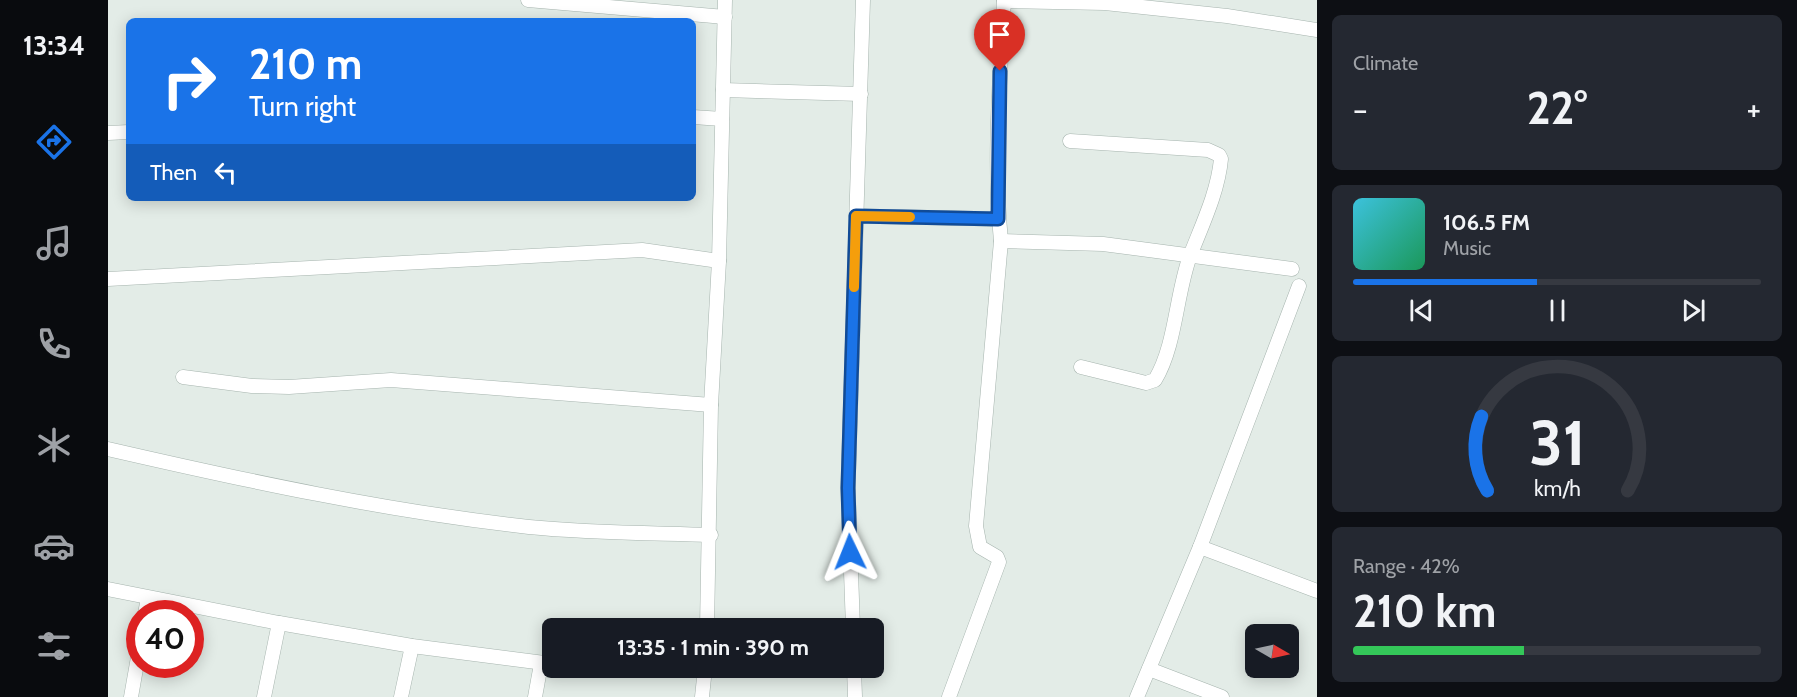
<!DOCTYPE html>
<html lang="en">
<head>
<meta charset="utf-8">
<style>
  body { margin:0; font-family:Cabin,sans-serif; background:#242831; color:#f1f3f6; height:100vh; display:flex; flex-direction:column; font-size:22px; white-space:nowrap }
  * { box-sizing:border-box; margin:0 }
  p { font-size:20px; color:#9ea1a6 }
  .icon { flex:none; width:33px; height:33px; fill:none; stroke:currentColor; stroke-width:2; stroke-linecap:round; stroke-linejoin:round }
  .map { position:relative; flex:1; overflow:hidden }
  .drawer { display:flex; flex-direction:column; gap:15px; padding:15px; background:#0d0f14; width:480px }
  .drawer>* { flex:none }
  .guide { position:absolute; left:18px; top:18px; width:570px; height:183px; border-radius:9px; box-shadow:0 3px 15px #0003; background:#1a73e8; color:#fff; overflow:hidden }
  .needle { width:39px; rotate:99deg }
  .tools { position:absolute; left:1137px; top:624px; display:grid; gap:12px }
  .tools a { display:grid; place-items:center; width:54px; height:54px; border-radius:9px; background:#171b24; box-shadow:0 3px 15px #0003; font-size:30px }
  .speed { position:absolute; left:18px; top:600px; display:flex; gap:12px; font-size:30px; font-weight:700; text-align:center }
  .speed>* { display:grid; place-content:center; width:78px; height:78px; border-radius:50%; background:#171b24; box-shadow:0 3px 15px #0003; line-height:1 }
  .speed .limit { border:9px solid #d22; background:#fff; color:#111 }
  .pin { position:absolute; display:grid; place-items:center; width:51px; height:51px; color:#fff; margin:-62px -26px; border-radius:50% 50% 50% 0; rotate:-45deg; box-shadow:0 0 6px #0007 }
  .pin .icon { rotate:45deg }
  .me { position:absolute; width:66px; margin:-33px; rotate:358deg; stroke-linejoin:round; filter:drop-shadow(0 0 4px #0008) }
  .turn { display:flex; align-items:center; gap:21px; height:126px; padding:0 24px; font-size:27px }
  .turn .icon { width:78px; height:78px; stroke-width:2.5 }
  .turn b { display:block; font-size:42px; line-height:51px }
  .then { display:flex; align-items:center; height:57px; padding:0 24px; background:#0003; gap:12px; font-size:22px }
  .big { font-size:45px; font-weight:800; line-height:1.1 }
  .drawer .widget { flex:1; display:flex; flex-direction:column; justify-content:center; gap:9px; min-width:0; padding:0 21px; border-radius:9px; background:#242831 }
  .drawer .dial { align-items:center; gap:0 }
  .dial svg { height:156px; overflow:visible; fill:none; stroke:#363941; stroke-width:7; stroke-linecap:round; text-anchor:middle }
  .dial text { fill:#f1f3f6; stroke:none }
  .song { display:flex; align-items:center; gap:18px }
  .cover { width:72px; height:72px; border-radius:9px; background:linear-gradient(135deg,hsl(190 70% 55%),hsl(150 70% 35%)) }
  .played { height:6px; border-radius:3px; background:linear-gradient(90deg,#1a73e8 45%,#363941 45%) }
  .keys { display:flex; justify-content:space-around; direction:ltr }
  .heat { display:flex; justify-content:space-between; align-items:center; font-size:33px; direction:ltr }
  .charge { height:9px; border-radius:4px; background:linear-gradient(90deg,#34c759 42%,#363941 0) }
  .trip { position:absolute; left:434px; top:618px; width:342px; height:60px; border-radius:9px; background:#171b24; box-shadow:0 3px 15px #0003; font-weight:800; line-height:60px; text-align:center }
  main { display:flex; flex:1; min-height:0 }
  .tab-bar { display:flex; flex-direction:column; width:108px; justify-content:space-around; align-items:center; background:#090b0e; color:#9ea1a6 }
  .tab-bar .icon { width:42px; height:42px }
  .tab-bar .on { color:#1a73e8 }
  .tab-bar b { font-size:27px; color:#f1f3f6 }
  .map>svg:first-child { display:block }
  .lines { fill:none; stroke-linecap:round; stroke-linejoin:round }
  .minor-casing { stroke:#a6b4ae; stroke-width:15 }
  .minor { stroke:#fff; stroke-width:14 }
  .route-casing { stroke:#114b97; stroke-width:15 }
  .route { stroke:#1a73e8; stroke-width:10 }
  .slow { stroke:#f59e0b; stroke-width:10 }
</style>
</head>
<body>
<main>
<nav class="tab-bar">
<b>13:34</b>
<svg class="icon on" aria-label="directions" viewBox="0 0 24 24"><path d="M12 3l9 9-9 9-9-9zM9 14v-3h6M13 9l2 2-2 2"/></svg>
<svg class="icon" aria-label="music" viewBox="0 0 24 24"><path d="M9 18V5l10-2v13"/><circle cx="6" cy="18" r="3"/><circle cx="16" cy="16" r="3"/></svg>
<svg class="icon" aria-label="phone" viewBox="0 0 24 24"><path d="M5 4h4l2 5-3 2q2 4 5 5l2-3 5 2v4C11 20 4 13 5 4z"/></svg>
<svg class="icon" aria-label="climate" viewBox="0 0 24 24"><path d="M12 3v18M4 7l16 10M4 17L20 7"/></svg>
<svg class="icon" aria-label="car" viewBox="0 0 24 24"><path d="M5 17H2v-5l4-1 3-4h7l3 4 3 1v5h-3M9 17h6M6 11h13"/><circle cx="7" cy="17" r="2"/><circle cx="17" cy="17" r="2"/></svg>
<svg class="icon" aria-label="filters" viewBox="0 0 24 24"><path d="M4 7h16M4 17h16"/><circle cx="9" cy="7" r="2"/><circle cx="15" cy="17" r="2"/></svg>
</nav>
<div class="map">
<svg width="1209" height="697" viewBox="0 0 1209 697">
  <rect width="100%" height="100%" fill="#e3ece7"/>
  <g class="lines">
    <defs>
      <g id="minor">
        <polyline points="420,0 617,17"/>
        <polyline points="896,1 997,3 1119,16 1209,30"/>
        <polyline points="615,90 753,94"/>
        <polyline points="585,117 614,119"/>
        <polyline points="0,133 21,132"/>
        <path d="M962,141L1100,150L1111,155L1113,159C1110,192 1094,225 1082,256C1068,294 1068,345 1047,380L1038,383L973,367"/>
        <polyline points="748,216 890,219"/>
        <polyline points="893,241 995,244 1184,269"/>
        <polyline points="0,279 534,250 611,261"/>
        <polyline points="75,377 144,386 181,387 283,380 603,405"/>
        <path d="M0,449C139,481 278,511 421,527C481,533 542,533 603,535"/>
        <polyline points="1092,547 1209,591"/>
        <polyline points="0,589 171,623 304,646 444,664"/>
        <polyline points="37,614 40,598"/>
        <polyline points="599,628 603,405 611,261 617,0"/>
        <polyline points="745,628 740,488 755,0"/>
        <polyline points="746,668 747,697"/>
        <polyline points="1041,669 1114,697"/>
        <polyline points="23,697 32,646"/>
        <polyline points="156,697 171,623"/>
        <polyline points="293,697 304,646"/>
        <polyline points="427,697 433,664"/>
        <polyline points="594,697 597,668"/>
        <path d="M841,697L891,562L889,557L872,547L868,526L893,241C885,161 892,80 896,0"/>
        <polyline points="1029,697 1092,547 1191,286"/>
      </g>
    </defs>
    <use href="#minor" class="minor-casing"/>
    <use href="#minor" class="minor"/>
  </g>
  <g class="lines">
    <defs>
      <polyline id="route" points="742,552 740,488 748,216 890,219 892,71"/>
    </defs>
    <use href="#route" class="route-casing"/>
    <use href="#route" class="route"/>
    <polyline class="slow" points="746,287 748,216 802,217"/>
  </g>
</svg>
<div class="tools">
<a><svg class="needle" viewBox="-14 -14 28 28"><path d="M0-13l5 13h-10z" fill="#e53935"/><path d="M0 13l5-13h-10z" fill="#9ea1a6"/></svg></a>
</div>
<div class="speed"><div class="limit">40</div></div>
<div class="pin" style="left:892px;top:71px;background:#d93025"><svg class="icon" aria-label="arrive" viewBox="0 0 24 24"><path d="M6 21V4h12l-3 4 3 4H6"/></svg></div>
<svg class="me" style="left:742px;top:552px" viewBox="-20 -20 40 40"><path d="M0-17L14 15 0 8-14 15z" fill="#1a73e8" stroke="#fff" stroke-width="4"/></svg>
<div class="trip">13:35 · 1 min · 390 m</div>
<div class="guide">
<div class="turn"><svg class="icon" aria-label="right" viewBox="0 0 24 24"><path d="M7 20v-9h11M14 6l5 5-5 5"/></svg><div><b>210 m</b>Turn right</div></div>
<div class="then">Then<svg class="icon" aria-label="left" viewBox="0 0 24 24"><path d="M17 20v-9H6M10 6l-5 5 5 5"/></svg></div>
</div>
</div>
<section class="drawer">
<div class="widget"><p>Climate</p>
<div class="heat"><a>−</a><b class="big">22°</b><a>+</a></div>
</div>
<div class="widget">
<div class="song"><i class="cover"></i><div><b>106.5 FM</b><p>Music</p></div></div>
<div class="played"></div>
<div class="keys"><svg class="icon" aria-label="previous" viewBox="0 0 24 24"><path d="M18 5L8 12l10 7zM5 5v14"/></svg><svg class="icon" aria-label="pause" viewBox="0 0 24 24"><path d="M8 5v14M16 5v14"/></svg><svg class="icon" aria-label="next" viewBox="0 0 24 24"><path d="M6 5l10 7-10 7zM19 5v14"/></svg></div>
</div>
<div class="widget dial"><svg viewBox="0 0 100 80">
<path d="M14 69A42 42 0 1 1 86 69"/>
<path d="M14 69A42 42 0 0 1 11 31" stroke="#1a73e8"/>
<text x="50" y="56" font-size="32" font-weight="700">31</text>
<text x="50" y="72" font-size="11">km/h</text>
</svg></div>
<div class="widget"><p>Range · 42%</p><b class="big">210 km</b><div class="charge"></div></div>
</section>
</main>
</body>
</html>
